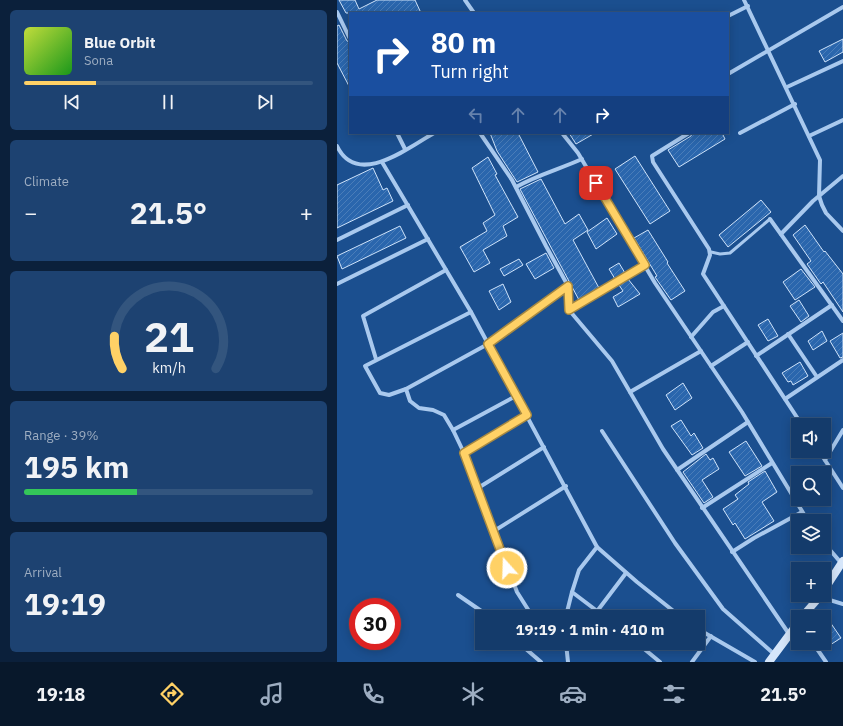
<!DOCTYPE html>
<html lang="en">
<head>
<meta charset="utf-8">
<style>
  body { margin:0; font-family:"IBM Plex Sans",sans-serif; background:#1d4271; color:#f1f3f6; height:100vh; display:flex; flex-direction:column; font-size:15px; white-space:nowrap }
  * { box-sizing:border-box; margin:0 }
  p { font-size:13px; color:#9dadc1 }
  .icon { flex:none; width:22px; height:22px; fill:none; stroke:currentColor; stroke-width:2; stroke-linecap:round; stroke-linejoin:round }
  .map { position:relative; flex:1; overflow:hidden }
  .side { display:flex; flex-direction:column; gap:10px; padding:10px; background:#0b203b; width:337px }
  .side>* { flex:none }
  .banner { position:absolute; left:12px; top:12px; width:380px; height:122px; border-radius:0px; box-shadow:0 2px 10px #0003,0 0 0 1px #33557e; background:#1a4fa0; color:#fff; overflow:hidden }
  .controls { position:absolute; left:454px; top:418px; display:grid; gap:8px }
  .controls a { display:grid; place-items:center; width:40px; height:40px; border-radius:0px; background:#143b6b; box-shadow:0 2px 10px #0003,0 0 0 1px #33557e; font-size:20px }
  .speed { position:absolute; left:12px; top:598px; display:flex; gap:8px; font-size:20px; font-weight:700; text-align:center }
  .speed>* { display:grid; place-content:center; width:52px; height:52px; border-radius:50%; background:#143b6b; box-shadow:0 2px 10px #0003,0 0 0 1px #33557e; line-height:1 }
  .speed .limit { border:6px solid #d22; background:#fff; color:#111 }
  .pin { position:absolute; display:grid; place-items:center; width:34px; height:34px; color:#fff; margin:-17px; border-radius:8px; box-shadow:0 2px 6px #0006 }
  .me { position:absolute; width:44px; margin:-22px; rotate:340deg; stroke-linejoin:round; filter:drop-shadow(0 0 3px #0008) }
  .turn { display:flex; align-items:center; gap:14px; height:84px; padding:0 16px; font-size:18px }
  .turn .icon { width:52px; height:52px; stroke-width:2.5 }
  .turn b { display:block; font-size:28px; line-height:34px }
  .lanes { display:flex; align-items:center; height:38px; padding:0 16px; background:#0003; justify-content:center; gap:20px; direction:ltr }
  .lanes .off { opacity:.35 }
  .big { font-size:30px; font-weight:700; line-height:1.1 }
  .side .widget { flex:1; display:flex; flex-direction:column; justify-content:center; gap:6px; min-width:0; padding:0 14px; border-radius:6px; background:#1d4271 }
  .side .dial { align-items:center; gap:0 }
  .dial svg { height:104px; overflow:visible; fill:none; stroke:#33557e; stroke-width:7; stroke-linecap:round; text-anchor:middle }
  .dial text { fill:#f1f3f6; stroke:none }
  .song { display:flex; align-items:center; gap:12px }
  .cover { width:48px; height:48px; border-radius:6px; background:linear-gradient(135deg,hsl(70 70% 55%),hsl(120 70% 35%)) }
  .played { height:4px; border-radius:2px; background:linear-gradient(90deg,#ffd166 25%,#33557e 25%) }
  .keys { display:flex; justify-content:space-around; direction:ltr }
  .heat { display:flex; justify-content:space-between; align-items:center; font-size:22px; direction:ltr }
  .charge { height:6px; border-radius:3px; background:linear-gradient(90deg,#34c759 39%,#33557e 0) }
  .trip { position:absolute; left:138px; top:610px; width:230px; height:40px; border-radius:0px; background:#143b6b; box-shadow:0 2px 10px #0003,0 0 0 1px #33557e; font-weight:700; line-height:40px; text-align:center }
  .dock { display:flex; height:64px; justify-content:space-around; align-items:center; background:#08182b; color:#9dadc1 }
  .dock .icon { width:28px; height:28px }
  .dock .active { color:#ffd166 }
  .dock b { font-size:18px; color:#f1f3f6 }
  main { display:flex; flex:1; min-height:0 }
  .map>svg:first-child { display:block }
  .building { fill:url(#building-hatch); stroke:#cfe3fa }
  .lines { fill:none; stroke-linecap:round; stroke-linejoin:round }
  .lane { stroke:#a9c9ee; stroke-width:3 }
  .street { stroke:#a9c9ee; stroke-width:4 }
  .secondary { stroke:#d6e6fa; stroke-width:8 }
  .route-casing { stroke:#a68842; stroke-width:10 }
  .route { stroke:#ffd166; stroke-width:7 }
</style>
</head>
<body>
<main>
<section class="side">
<div class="widget">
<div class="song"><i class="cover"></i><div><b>Blue Orbit</b><p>Sona</p></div></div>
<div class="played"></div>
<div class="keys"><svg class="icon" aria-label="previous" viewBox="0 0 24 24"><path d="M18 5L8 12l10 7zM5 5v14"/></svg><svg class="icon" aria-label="pause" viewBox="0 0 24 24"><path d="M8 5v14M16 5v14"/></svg><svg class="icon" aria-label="next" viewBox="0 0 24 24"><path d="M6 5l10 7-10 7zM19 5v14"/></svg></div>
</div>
<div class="widget"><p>Climate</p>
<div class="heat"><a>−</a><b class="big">21.5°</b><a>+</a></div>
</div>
<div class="widget dial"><svg viewBox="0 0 100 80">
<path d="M14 69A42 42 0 1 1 86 69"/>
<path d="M14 69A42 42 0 0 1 8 44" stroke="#ffd166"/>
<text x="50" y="56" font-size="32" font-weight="700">21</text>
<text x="50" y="72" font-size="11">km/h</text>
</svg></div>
<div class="widget"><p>Range · 39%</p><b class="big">195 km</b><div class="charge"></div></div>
<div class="widget"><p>Arrival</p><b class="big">19:19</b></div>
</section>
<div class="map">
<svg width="506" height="662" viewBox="0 0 506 662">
  <defs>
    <pattern id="building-hatch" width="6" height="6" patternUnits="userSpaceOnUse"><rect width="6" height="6" fill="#2a66ad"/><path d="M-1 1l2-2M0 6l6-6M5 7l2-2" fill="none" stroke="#4a7db9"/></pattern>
  </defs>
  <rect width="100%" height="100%" fill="#1b4f8f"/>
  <g class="building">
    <polygon points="2,0 18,0 22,9 40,0 78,0 84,13 9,13"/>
    <polygon points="2,25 10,41 13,42 13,88 0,63 0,26"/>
    <polygon points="506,39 506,52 488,62 482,51"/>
    <polygon points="153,133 181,133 201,172 180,182 160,151"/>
    <polygon points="232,133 258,133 239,144"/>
    <polygon points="355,133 385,133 388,139 342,167 331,150 354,136"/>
    <polygon points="298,156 333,211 313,224 278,169"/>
    <polygon points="151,157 160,174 158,175 181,217 166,226 170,236 146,250 153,263 137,272 123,247 150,231 146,223 158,215 135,168"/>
    <polygon points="36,168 46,190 50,188 56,201 0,228 0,185"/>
    <polygon points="204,179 228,224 242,214 251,230 236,240 262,288 242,300 183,189"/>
    <polygon points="424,200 434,212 391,247 382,235"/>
    <polygon points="270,218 280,234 259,249 250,232"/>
    <polygon points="468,225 487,252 488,251 506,274 506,312 486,282 484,284 470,264 474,261 456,235"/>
    <polygon points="63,226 69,238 5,269 0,256"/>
    <polygon points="311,230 331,262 330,263 348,291 334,300 318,277 320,276 297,238"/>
    <polygon points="209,253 217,268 198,279 189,264"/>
    <polygon points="182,259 186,265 167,276 163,269"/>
    <polygon points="282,263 288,273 278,279 272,269"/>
    <polygon points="464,269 478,287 458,300 446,282"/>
    <polygon points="291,279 303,294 281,307 276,297 286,291 282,285"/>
    <polygon points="166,284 174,302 162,310 152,291"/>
    <polygon points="462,300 472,316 464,322 453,306"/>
    <polygon points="431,319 441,336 431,341 421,325"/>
    <polygon points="485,331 490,341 476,350 471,341"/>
    <polygon points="506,333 506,357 503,358 493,341"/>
    <polygon points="463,362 471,376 456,385 454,381 451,382 445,373"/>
    <polygon points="346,383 355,398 338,410 329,395"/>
    <polygon points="344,420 354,436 357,433 366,448 355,455 334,426"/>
    <polygon points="409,441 425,466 408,476 392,452"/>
    <polygon points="369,454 373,460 376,458 382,469 365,480 376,497 367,503 346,472"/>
    <polygon points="428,471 440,492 425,502 437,521 408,539 398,523 396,525 386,509 401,499 398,495 412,484 411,482"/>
    <polygon points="493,622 504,638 493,645 487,636 487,625"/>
  </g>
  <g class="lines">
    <polyline class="lane" points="374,252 383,254 393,253 433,219"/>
    <g class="street">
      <polyline points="128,0 137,13"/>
      <polyline points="407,0 483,160 482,196 485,205 489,213 506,231"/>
      <polyline points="0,12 13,39"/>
      <polyline points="391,16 411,6"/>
      <polyline points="391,74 506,7"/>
      <polyline points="450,87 506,61"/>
      <polyline points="60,133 68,149"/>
      <polyline points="143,133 175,180 209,246 231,286 232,310 275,361 326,449 452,634"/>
      <polyline points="225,133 241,153 318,283 405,412 471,521"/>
      <polyline points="352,133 315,156 316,162 372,249 373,255 366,274 465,425"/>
      <polyline points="403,133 458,104"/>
      <polyline points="472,136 506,120"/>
      <path d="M0,146C20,188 71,148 97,133"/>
      <polyline points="45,162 134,312 260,547 242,570 235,592 268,617"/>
      <path d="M179,187C200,175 223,169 245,159"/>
      <polyline points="433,219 506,321"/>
      <polyline points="444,234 476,201 506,176"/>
      <polyline points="0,240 71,205"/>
      <polyline points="0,284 91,239"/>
      <polyline points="232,310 308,265"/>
      <polyline points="451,334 480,377"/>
      <polyline points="354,337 376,312 387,306"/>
      <polyline points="419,356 495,305"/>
      <polyline points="39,359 26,316 109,270"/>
      <polyline points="374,366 411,342"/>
      <polyline points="69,389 52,395 43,393 28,366 134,312"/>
      <polyline points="293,392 364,351"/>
      <polyline points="448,399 506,360"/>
      <polyline points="116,430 179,396"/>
      <polyline points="265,431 338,543 386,609 437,654"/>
      <polyline points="482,451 506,488"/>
      <polyline points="127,453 190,415"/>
      <polyline points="488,460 506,430"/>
      <polyline points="340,470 411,422"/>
      <polyline points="141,488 207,447"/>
      <polyline points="365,508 435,463"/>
      <polyline points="157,531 229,486"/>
      <polyline points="487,543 505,564"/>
      <polyline points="260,547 300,582 344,617"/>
      <polyline points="395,552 417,538 465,512"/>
      <polyline points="121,595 153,617"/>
      <polyline points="483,597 506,604"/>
      <polyline points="261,610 289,573"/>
      <polyline points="229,616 235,592"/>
      <polyline points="229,617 206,617 192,611 180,592 127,453 116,430 107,415 96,410 82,408 73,401 69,389 151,344 231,286"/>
      <polyline points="361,629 418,662"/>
      <polyline points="182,643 204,662"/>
      <polyline points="229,643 231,662"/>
      <polyline points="300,643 323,662"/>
      <polyline points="476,643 489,662"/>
      <polyline points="355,662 374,636"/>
    </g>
    <g class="secondary">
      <polyline points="487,590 506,561"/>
      <polyline points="465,617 484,595"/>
      <polyline points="432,662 461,623"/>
    </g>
  </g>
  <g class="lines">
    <defs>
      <polyline id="route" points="170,568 127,453 190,415 151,344 231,286 232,310 308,265 259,183"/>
    </defs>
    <use href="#route" class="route-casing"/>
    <use href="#route" class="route"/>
  </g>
</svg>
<div class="controls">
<a><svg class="icon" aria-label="sound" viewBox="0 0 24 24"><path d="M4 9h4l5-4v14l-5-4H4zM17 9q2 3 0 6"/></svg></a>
<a><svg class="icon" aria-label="search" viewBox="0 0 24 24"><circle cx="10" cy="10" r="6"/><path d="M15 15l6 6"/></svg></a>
<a><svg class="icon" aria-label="layers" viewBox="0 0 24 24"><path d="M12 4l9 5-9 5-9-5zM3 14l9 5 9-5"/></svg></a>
<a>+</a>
<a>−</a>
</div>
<div class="speed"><div class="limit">30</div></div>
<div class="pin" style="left:259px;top:183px;background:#d93025"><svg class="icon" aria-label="arrive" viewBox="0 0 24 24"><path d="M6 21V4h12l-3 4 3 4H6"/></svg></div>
<svg class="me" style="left:170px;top:568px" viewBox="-20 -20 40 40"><circle r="17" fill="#ffd166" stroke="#fff" stroke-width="3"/><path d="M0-11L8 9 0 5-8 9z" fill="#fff"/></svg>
<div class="trip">19:19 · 1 min · 410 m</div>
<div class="banner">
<div class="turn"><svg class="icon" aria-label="right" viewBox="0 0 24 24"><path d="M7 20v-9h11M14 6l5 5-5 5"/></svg><div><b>80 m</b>Turn right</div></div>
<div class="lanes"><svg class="icon off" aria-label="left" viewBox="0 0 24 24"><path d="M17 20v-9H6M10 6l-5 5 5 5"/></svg><svg class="icon off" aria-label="ahead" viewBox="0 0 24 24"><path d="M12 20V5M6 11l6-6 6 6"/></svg><svg class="icon off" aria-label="ahead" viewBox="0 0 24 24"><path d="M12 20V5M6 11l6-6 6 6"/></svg><svg class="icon" aria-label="right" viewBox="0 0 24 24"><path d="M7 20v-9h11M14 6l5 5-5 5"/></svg></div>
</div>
</div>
</main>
<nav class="dock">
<b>19:18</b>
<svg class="icon active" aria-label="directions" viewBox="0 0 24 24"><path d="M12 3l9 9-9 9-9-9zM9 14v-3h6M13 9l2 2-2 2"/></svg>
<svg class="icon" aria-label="music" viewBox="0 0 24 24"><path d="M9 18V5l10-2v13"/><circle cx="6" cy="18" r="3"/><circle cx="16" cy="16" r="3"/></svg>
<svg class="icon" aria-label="phone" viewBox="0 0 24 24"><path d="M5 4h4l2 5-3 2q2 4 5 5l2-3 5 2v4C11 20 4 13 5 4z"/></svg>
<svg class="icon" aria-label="climate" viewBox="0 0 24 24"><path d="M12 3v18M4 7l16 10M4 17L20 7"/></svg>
<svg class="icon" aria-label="car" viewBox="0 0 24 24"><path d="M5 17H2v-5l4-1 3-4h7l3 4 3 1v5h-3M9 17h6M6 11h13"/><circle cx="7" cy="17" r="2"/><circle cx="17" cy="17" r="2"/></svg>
<svg class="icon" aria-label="filters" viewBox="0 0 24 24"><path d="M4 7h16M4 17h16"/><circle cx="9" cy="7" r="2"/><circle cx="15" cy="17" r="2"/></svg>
<b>21.5°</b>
</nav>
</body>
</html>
